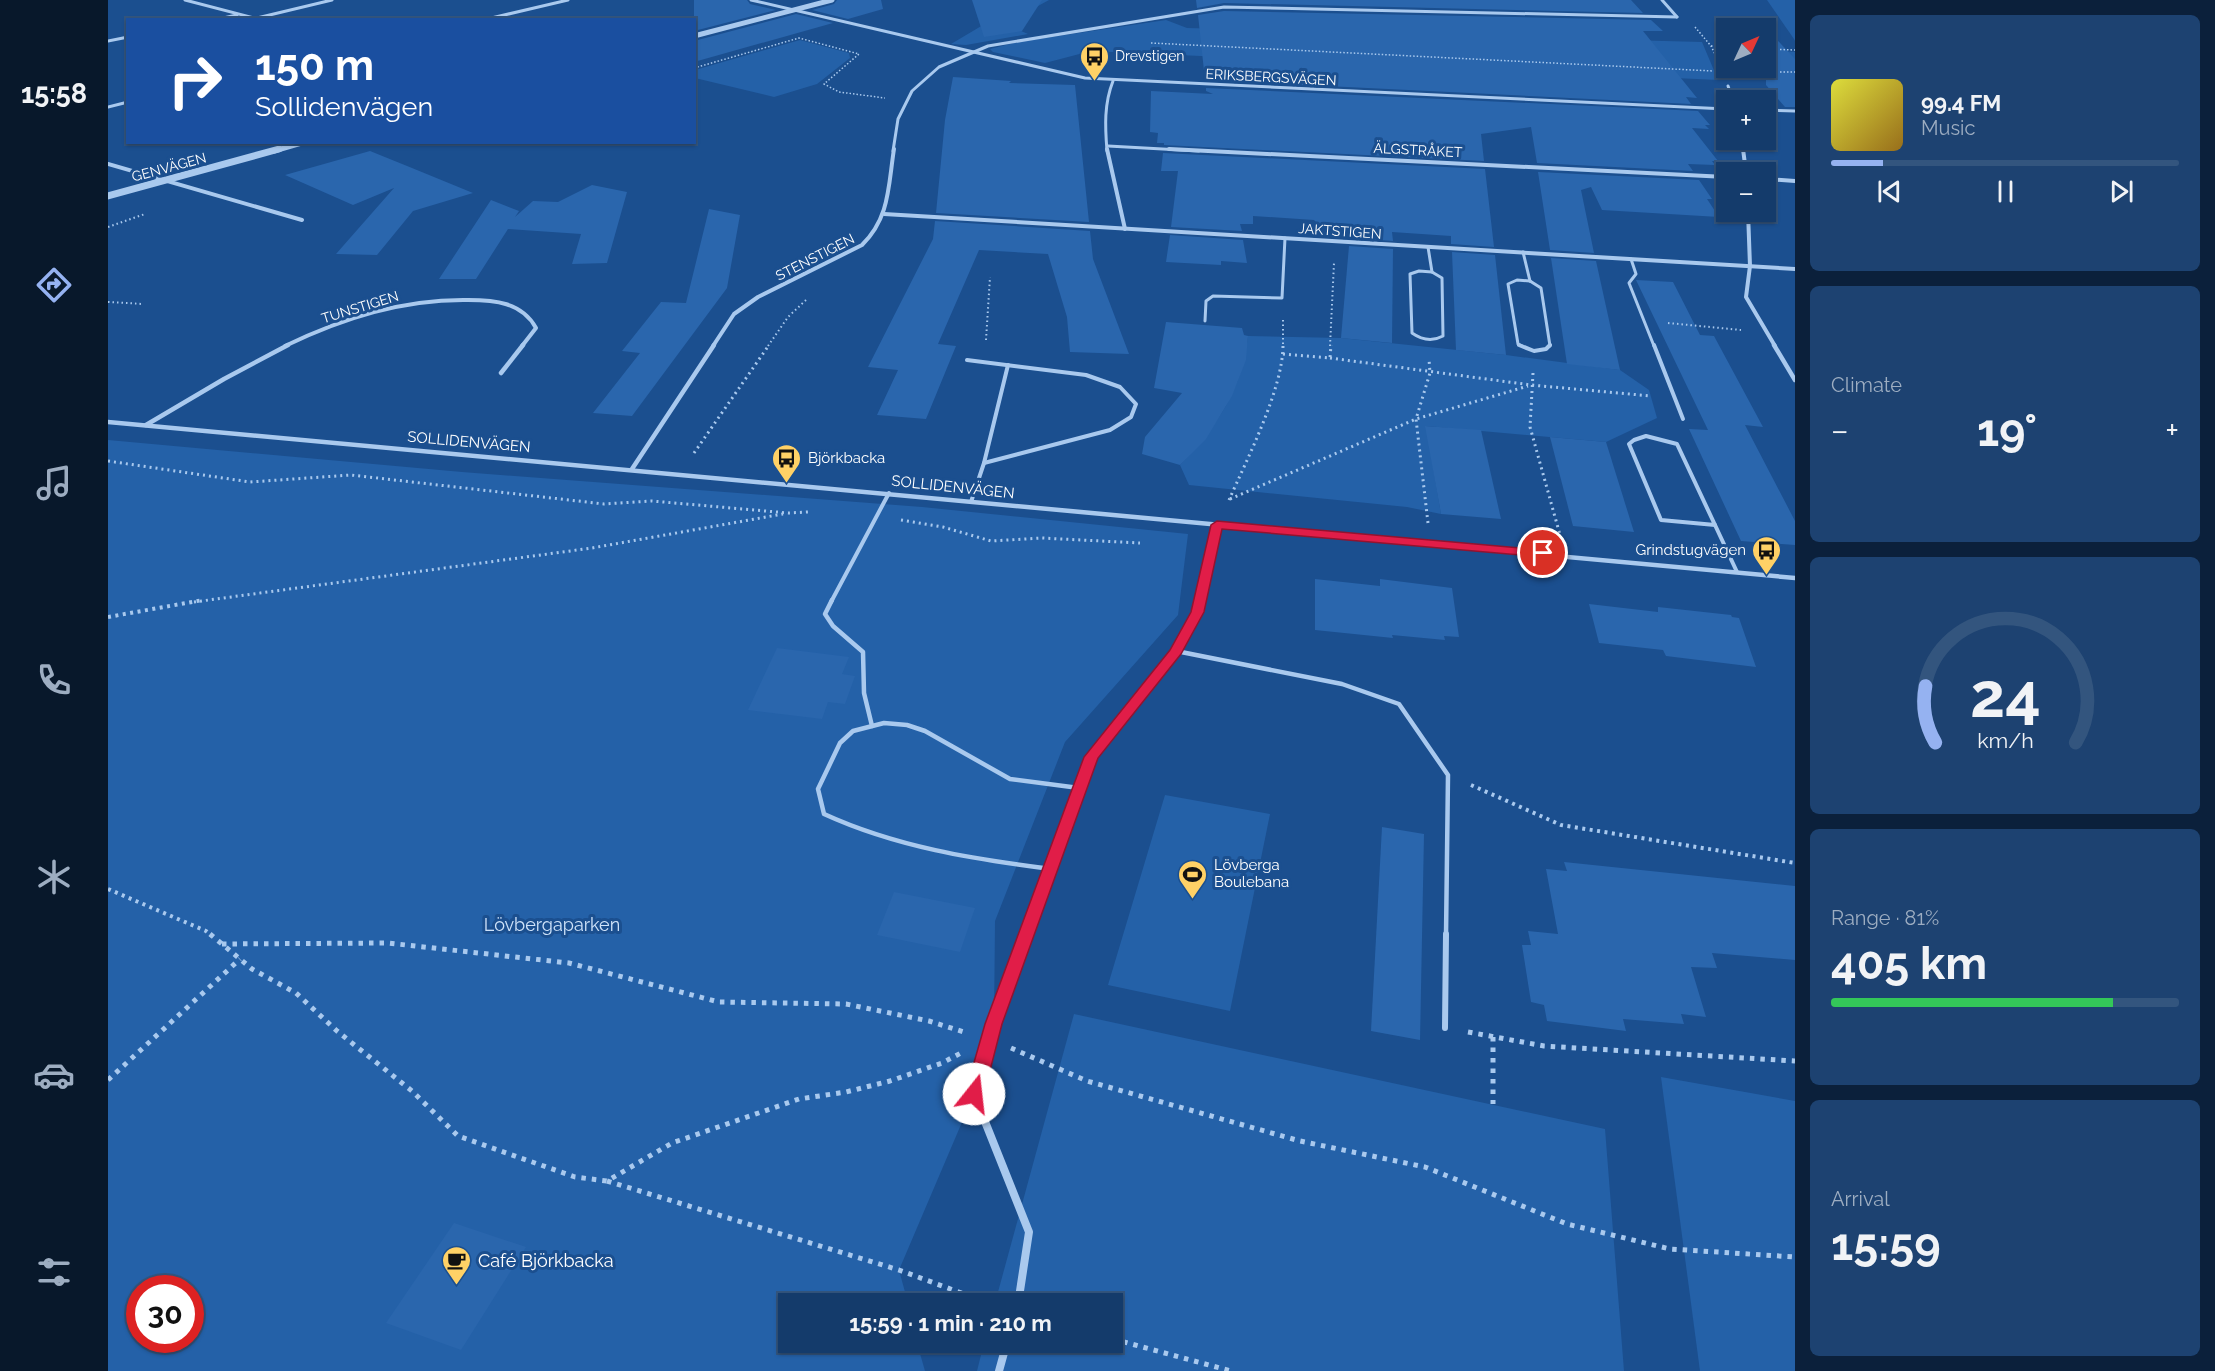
<!DOCTYPE html>
<html lang="en">
<head>
<meta charset="utf-8">
<style>
  body { margin:0; font-family:Raleway,sans-serif; background:#1d4271; color:#f1f3f6; height:100vh; display:flex; flex-direction:column; font-size:22px; white-space:nowrap }
  * { box-sizing:border-box; margin:0 }
  p { font-size:20px; color:#9dadc1 }
  .icon { flex:none; width:33px; height:33px; fill:none; stroke:currentColor; stroke-width:2; stroke-linecap:round; stroke-linejoin:round }
  .map { position:relative; flex:1; overflow:hidden }
  .sheet { display:flex; flex-direction:column; gap:15px; padding:15px; background:#0b203b; width:420px }
  .sheet>* { flex:none }
  .banner { position:absolute; left:18px; top:18px; width:570px; height:126px; border-radius:0px; box-shadow:0 2px 4px #0004,0 0 0 2px #33557e; background:#1a4fa0; color:#fff; overflow:hidden }
  .needle { width:39px; rotate:46deg }
  .fabs { position:absolute; left:1608px; top:18px; display:grid; gap:12px }
  .fabs a { display:grid; place-items:center; width:60px; height:60px; border-radius:0px; background:#143b6b; box-shadow:0 2px 4px #0004,0 0 0 2px #33557e; font-size:30px }
  .speed { position:absolute; left:18px; top:1275px; display:flex; gap:12px; font-size:30px; font-weight:700; text-align:center }
  .speed>* { display:grid; place-content:center; width:78px; height:78px; border-radius:50%; background:#143b6b; box-shadow:0 2px 4px #0004,0 0 0 2px #33557e; line-height:1 }
  .speed .limit { border:9px solid #d22; background:#fff; color:#111 }
  .pin { position:absolute; display:grid; place-items:center; width:51px; height:51px; color:#fff; margin:-26px; border:3px solid #fff; border-radius:50%; box-shadow:0 2px 6px #0007 }
  .me { position:absolute; width:66px; margin:-33px; rotate:16deg; stroke-linejoin:round; filter:drop-shadow(0 0 4px #0008) }
  .turn { display:flex; align-items:center; gap:21px; height:126px; padding:0 30px; font-size:27px }
  .turn .icon { width:78px; height:78px; stroke-width:2.5 }
  .turn b { display:block; font-size:42px; line-height:51px }
  .big { font-size:45px; font-weight:700; line-height:1.1 }
  .sheet .tile { flex:1; display:flex; flex-direction:column; justify-content:center; gap:9px; min-width:0; padding:0 21px; border-radius:9px; background:#1d4271 }
  .sheet .dial { align-items:center; gap:0 }
  .dial svg { height:156px; overflow:visible; fill:none; stroke:#33557e; stroke-width:7; stroke-linecap:round; text-anchor:middle }
  .dial text { fill:#f1f3f6; stroke:none }
  .song { display:flex; align-items:center; gap:18px }
  .cover { width:72px; height:72px; border-radius:9px; background:linear-gradient(135deg,hsl(60 70% 55%),hsl(40 70% 35%)) }
  .played { height:6px; border-radius:3px; background:linear-gradient(90deg,#95b2f1 15%,#33557e 15%) }
  .keys { display:flex; justify-content:space-around; direction:ltr }
  .heat { display:flex; justify-content:space-between; align-items:center; font-size:33px; direction:ltr }
  .charge { height:9px; border-radius:4px; background:linear-gradient(90deg,#34c759 81%,#33557e 0) }
  .trip { position:absolute; left:670px; top:1293px; width:345px; height:60px; border-radius:0px; background:#143b6b; box-shadow:0 2px 4px #0004,0 0 0 2px #33557e; font-weight:700; line-height:60px; text-align:center }
  main { display:flex; flex:1; min-height:0 }
  .dock { display:flex; flex-direction:column; width:108px; justify-content:space-around; align-items:center; background:#08182b; color:#9dadc1 }
  .dock .icon { width:42px; height:42px }
  .dock .on { color:#95b2f1 }
  .dock b { font-size:27px; color:#f1f3f6 }
  .map>svg:first-child { display:block }
  .green { fill:#2461a8; fill-rule:evenodd }
  .building { fill:#2a66ad }
  .lines { fill:none; stroke-linecap:round; stroke-linejoin:round }
  .path-far4 { stroke:#a9c9ee; stroke-width:1.5; stroke-dasharray:1.5 2; stroke-linecap:butt }
  .path-far3 { stroke:#a9c9ee; stroke-width:2; stroke-dasharray:1.5 3; stroke-linecap:butt }
  .path-far2 { stroke:#a9c9ee; stroke-width:3; stroke-dasharray:2 4; stroke-linecap:butt }
  .path-far1 { stroke:#a9c9ee; stroke-width:4; stroke-dasharray:3 4.5; stroke-linecap:butt }
  .path { stroke:#a9c9ee; stroke-width:5; stroke-dasharray:4.5 6; stroke-linecap:butt }
  .service-far3 { stroke:#a9c9ee; stroke-width:3 }
  .service-far2 { stroke:#a9c9ee; stroke-width:4 }
  .service-far1 { stroke:#a9c9ee; stroke-width:4.5 }
  .service { stroke:#a9c9ee; stroke-width:6 }
  .minor-far4 { stroke:#a9c9ee; stroke-width:3 }
  .minor-far3 { stroke:#a9c9ee; stroke-width:4 }
  .minor-far2 { stroke:#a9c9ee; stroke-width:4.5 }
  .minor-far1 { stroke:#a9c9ee; stroke-width:6 }
  .minor { stroke:#a9c9ee; stroke-width:8 }
  .tertiary-far1 { stroke:#a9c9ee; stroke-width:5 }
  .tertiary { stroke:#a9c9ee; stroke-width:7 }
  .route { fill:#e11d48; stroke:#92132f; stroke-width:1.5 }
  .labels { text-anchor:middle; dominant-baseline:central; stroke-width:6; stroke-linejoin:round; paint-order:stroke }
  .far-poi-label { font-size:14px; fill:#fff; stroke:#1b4f8f; text-anchor:start }
  .far-street-label { font-size:14px; fill:#fff; stroke:#1b4f8f }
  .street-label { font-size:15px; fill:#fff; stroke:#1b4f8f }
  .poi-label { font-size:15px; fill:#fff; stroke:#1b4f8f; text-anchor:start }
  .near-park-label { font-size:18px; fill:#cfe3fa; stroke:#1b4f8f }
  .near-poi-label { font-size:18px; fill:#fff; stroke:#1b4f8f; text-anchor:start }
</style>
</head>
<body>
<main>
<nav class="dock">
<b>15:58</b>
<svg class="icon on" aria-label="directions" viewBox="0 0 24 24"><path d="M12 3l9 9-9 9-9-9zM9 14v-3h6M13 9l2 2-2 2"/></svg>
<svg class="icon" aria-label="music" viewBox="0 0 24 24"><path d="M9 18V5l10-2v13"/><circle cx="6" cy="18" r="3"/><circle cx="16" cy="16" r="3"/></svg>
<svg class="icon" aria-label="phone" viewBox="0 0 24 24"><path d="M5 4h4l2 5-3 2q2 4 5 5l2-3 5 2v4C11 20 4 13 5 4z"/></svg>
<svg class="icon" aria-label="climate" viewBox="0 0 24 24"><path d="M12 3v18M4 7l16 10M4 17L20 7"/></svg>
<svg class="icon" aria-label="car" viewBox="0 0 24 24"><path d="M5 17H2v-5l4-1 3-4h7l3 4 3 1v5h-3M9 17h6M6 11h13"/><circle cx="7" cy="17" r="2"/><circle cx="17" cy="17" r="2"/></svg>
<svg class="icon" aria-label="filters" viewBox="0 0 24 24"><path d="M4 7h16M4 17h16"/><circle cx="9" cy="7" r="2"/><circle cx="15" cy="17" r="2"/></svg>
</nav>
<div class="map">
<svg width="1687" height="1371" viewBox="0 0 1687 1371">
  <rect width="100%" height="100%" fill="#1b4f8f"/>
  <g class="green">
    <polygon points="917,0 941,0 897,24 920,34 858,45 843,44"/>
    <polygon points="1659,0 1687,0 1687,41 1686,39"/>
    <polygon points="1058,20 1079,28 1594,42 1610,80 983,51 937,63 885,52 882,49 910,42"/>
    <polygon points="692,40 741,53 742,58 709,84 666,97 587,78 587,70"/>
    <polygon points="1658,50 1687,52 1687,80 1630,79 1621,68 1658,68"/>
    <path d="M1140,336L1233,338L1398,355L1512,370L1541,390L1549,418L1498,442L1318,426L1333,514L1299,507L1081,485L1072,465C1108,428 1135,388 1140,336Z"/>
    <path d="M0,440L354,472L814,507L1080,534L1070,615L957,742L887,921L886,1024L866,1094L791,1270L800,1303L681,1304V1342L809,1343L817,1371H0ZM32,1288H82V1340H32Z"/>
    <polygon points="1057,795 1162,814 1122,1011 1000,985"/>
    <polygon points="966,1014 1497,1129 1516,1371 869,1371 876,1343 1005,1342 1005,1304 887,1303"/>
    <polygon points="1553,1077 1687,1101 1687,1371 1592,1371"/>
  </g>
  <g class="building">
    <polygon points="586,0 639,0 642,4 668,10 586,31"/>
    <polygon points="729,0 773,0 775,9 740,19 704,10 726,4"/>
    <polygon points="864,0 934,0 914,31 876,37"/>
    <polygon points="1088,0 1523,0 1535,13 1116,3 1089,8"/>
    <polygon points="1116,11 1543,20 1555,31 1535,31 1589,98 1578,97 1583,104 1097,80 1090,15"/>
    <polygon points="688,14 725,23 586,62 586,41"/>
    <polygon points="1658,28 1687,59 1687,107 1677,107 1658,85"/>
    <polygon points="845,77 903,81 901,83 967,85 981,222 828,213 837,120"/>
    <polygon points="1098,88 1590,111 1602,125 1597,125 1601,129 1584,128 1610,161 1604,161 1607,165 1580,164 1585,171 1429,163 1423,127 1373,134 1376,161 1056,145 1056,143 1049,143 1050,133 1042,132 1043,91 1105,94 1098,91"/>
    <polygon points="262,151 304,168 365,193 305,211 269,255 228,254 286,188 245,205 177,175"/>
    <polygon points="1055,153 1377,169 1386,247 1343,244 1343,236 1284,232 1285,241 1242,238 1242,230 1233,229 1232,223 1209,223 1206,220 1145,216 1145,224 1132,224 1134,231 1063,227 1070,171 1053,171"/>
    <polygon points="1430,172 1591,180 1604,199 1599,199 1611,217 1494,210 1483,187 1473,190 1486,253 1442,250"/>
    <polygon points="484,185 519,192 499,263 464,264 473,234 400,229 368,279 331,279 383,200 411,211 407,217 425,201 450,202"/>
    <polygon points="601,209 632,215 619,288 524,416 485,413 532,353 514,351 553,302 578,303"/>
    <polygon points="827,221 982,231 985,259 1021,354 962,352 959,317 940,254 871,250 830,344 848,346 818,419 769,415 790,370 760,367 825,239"/>
    <polygon points="1062,235 1135,240 1139,263 1113,261 1113,265 1058,262"/>
    <polygon points="1241,246 1285,249 1284,343 1233,338"/>
    <polygon points="1344,252 1387,255 1398,355 1348,350"/>
    <polygon points="1443,258 1488,261 1512,370 1459,364"/>
    <polygon points="1528,280 1565,282 1592,335 1606,336 1655,427 1637,425 1687,521 1687,545 1633,541 1581,429 1600,430"/>
    <polygon points="1058,322 1134,328 1136,335 1140,336 1138,360 1124,396 1098,439 1072,465 1034,454 1037,437 1074,393 1046,388"/>
    <polygon points="1317,426 1373,430 1393,519 1333,514"/>
    <polygon points="1442,437 1498,442 1526,532 1465,526"/>
    <polygon points="1207,579 1272,586 1272,579 1344,588 1351,637 1336,636 1337,640 1284,635 1285,638 1207,630"/>
    <polygon points="1481,604 1550,612 1550,607 1623,615 1624,617 1631,618 1648,667 1558,656 1555,650 1491,643"/>
    <polygon points="669,648 741,657 734,674 747,676 737,704 720,702 714,719 640,710"/>
    <polygon points="1274,827 1316,834 1312,1040 1263,1031"/>
    <polygon points="1456,862 1687,886 1687,960 1604,953 1609,968 1583,967 1598,1017 1573,1014 1576,1024 1515,1019 1518,1031 1439,1021 1436,1005 1423,1002 1414,945 1423,945 1420,931 1450,934 1438,869 1459,871"/>
    <polygon points="786,892 867,908 852,952 769,935"/>
    <polygon points="346,1223 418,1247 353,1350 278,1323"/>
  </g>
  <g class="lines">
    <g class="path-far4">
      <polyline points="1587,27 1603,46 1614,68"/>
      <polyline points="1043,43 1605,71"/>
      <polyline points="1603,46 1618,47"/>
      <polyline points="1658,49 1687,50"/>
      <polyline points="586,68 691,38 751,54 716,84 731,92 777,98"/>
      <polyline points="1637,72 1687,72"/>
    </g>
    <g class="path-far3">
      <polyline points="0,227 37,214"/>
      <polyline points="0,302 35,304"/>
      <polyline points="1175,320 1175,346"/>
      <polyline points="1560,323 1633,330"/>
      <polyline points="878,340 882,277"/>
      <polyline points="660,346 680,317 698,300"/>
      <polyline points="1222,346 1226,263"/>
    </g>
    <g class="path-far2">
      <polyline points="1175,354 1222,358 1223,345"/>
      <polyline points="1222,358 1423,385 1543,396"/>
      <polyline points="1425,373 1422,427 1452,535"/>
      <polyline points="586,453 661,345"/>
      <polyline points="0,461 142,482 243,475 496,504 544,501 680,513 700,512"/>
      <polyline points="1122,499 1308,419 1420,386"/>
      <path d="M1121,500C1139,459 1175,389 1175,345"/>
      <polyline points="793,520 835,527 883,541 934,538 1032,543"/>
      <polyline points="1320,523 1308,419 1322,373 1321,359"/>
      <polyline points="86,602 484,548 675,514"/>
    </g>
    <g class="path-far1">
      <polyline points="0,617 95,600"/>
      <polyline points="1363,785 1453,825 1687,863"/>
      <polyline points="0,889 98,931 104,936"/>
    </g>
    <g class="path">
      <polyline points="102,934 144,969 188,993 229,1031 304,1091 350,1136 467,1177 499,1181 564,1143 691,1099 738,1092 782,1081 834,1063 853,1053"/>
      <polyline points="114,944 280,943 461,963 611,1002 738,1004 821,1021 859,1033"/>
      <polyline points="1360,1032 1436,1046 1687,1061"/>
      <polyline points="1385,1037 1385,1104"/>
      <polyline points="903,1048 979,1081 1192,1141 1317,1167 1459,1224 1562,1249 1687,1257"/>
      <polyline points="0,1080 132,959"/>
      <polyline points="499,1181 791,1270 883,1304"/>
      <polyline points="1005,1339 1123,1371"/>
    </g>
    <g class="service-far3">
      <polyline points="1320,247 1324,272"/>
      <polyline points="1415,252 1422,281"/>
      <polyline points="1523,259 1528,274 1521,283 1546,346"/>
      <path d="M1311,271L1324,272L1334,278L1335,336C1324,342 1314,340 1304,333L1302,274Z"/>
      <polyline points="1422,281 1433,288 1442,346"/>
      <polyline points="1097,321 1098,301 1105,296 1174,298 1177,238"/>
      <polyline points="1414,346 1410,344 1400,284 1409,280 1422,281"/>
    </g>
    <g class="service-far2">
      <polyline points="1411,345 1426,351 1438,349 1442,345"/>
      <polyline points="1546,345 1575,419"/>
      <polyline points="859,360 978,375 1012,387 1028,404 1023,417 1002,430 876,463"/>
      <polygon points="1538,436 1569,444 1607,525 1553,520 1521,444 1526,440"/>
      <polyline points="863,502 876,463 900,365"/>
      <polyline points="1607,525 1629,572"/>
      <polyline points="723,602 781,493"/>
    </g>
    <g class="service-far1">
      <polyline points="724,600 717,614 725,626 755,652 756,693 764,726"/>
      <polyline points="1068,651 1234,684 1291,704 1340,775 1338,936"/>
      <path d="M943,869C865,859 788,847 716,814L710,789L732,743L745,731L776,723L799,725L817,731L902,779L971,788"/>
    </g>
    <polyline class="service" points="1337,1028 1338,934"/>
    <g class="minor-far4">
      <polyline points="77,0 154,20"/>
      <polyline points="643,0 977,78 1618,109"/>
      <polyline points="1554,0 1569,17"/>
      <polyline points="149,18 224,0"/>
      <polyline points="106,20 129,15"/>
      <polyline points="375,20 460,0"/>
      <polyline points="0,41 20,37"/>
      <polyline points="1620,86 1625,100"/>
      <polyline points="0,107 20,102"/>
      <polyline points="1658,110 1687,111"/>
      <polyline points="1634,140 1635,151"/>
      <polyline points="1000,146 1091,151"/>
      <polyline points="785,151 790,119 804,91 831,67 880,46 1116,7 1569,17"/>
      <path d="M999,151C997,126 996,104 1005,81"/>
    </g>
    <g class="minor-far3">
      <polyline points="999,149 1017,229"/>
      <polyline points="1061,149 1618,177"/>
      <polyline points="1635,149 1638,172"/>
      <polyline points="0,164 194,220"/>
      <polyline points="1658,179 1687,181"/>
      <polyline points="1640,212 1642,266 1638,297 1667,346"/>
      <polyline points="776,214 1687,269"/>
      <path d="M177,346C235,318 295,299 360,300C386,300 414,302 428,328L414,346"/>
      <path d="M605,346L626,314L650,297L754,245C782,217 780,187 786,149"/>
    </g>
    <g class="minor-far2">
      <polyline points="1666,345 1687,380"/>
      <polyline points="393,373 415,345"/>
      <polyline points="0,422 1687,578"/>
      <polyline points="38,425 116,379 180,345"/>
      <polyline points="524,469 606,345"/>
      <polyline points="1092,602 1109,525"/>
    </g>
    <polyline class="minor-far1" points="918,936 983,757 1068,651 1090,612 1093,600"/>
    <g class="minor">
      <polyline points="910,1304 921,1232 866,1094 886,1024 919,934"/>
      <polyline points="891,1371 899,1342"/>
    </g>
    <g class="tertiary-far1">
      <polyline points="586,36 724,0"/>
      <polyline points="166,151 197,142"/>
    </g>
    <polyline class="tertiary" points="0,196 171,149"/>
  </g>
  <polygon class="route" points="1109,521 1435,550 1441,553 1435,557 1114,529 1096,612 1073,654 990,758 894,1024 876,1094 873,1100 866,1102 860,1100 857,1094 877,1024 976,757 1062,650 1083,612 1103,525"/>
  <defs>
    <symbol id="bus-pin" viewBox="-11 -11 22 30"><path d="M0 17L-7.5 6A9.5 9.5 0 1 1 7.5 6Z" fill="#ffd166" stroke="#1b4f8f"/><path d="M-5-6H5V4H4V6H2V4H-2V6H-4V4H-5ZM-3.5-4V0h7V-4ZM-3.5 1.2v1.5H-2V1.2ZM2 1.2v1.5H3.5V1.2Z" fill="#111"/></symbol>
    <symbol id="stadium-pin" viewBox="-11 -11 22 30"><path d="M0 17L-7.5 6A9.5 9.5 0 1 1 7.5 6Z" fill="#ffd166" stroke="#1b4f8f"/><path d="M0-5a6.5 5 0 1 0 0 10a6.5 5 0 1 0 0-10ZM-3.5-1.8h7v3.6h-7Z" fill="#111"/></symbol>
    <symbol id="cafe-pin" viewBox="-11 -11 22 30"><path d="M0 17L-7.5 6A9.5 9.5 0 1 1 7.5 6Z" fill="#ffd166" stroke="#1b4f8f"/><path d="M-5.5-4.5H6V0H3Q3 3.5 0 3.5H-2.5Q-5.5 3.5-5.5 0ZM3-3.2v2h1.7v-2ZM-6 4.5H4V6H-6Z" fill="#111"/></symbol>
  </defs>
  <g fill-rule="evenodd">
    <use href="#bus-pin" x="970" y="40" width="33" height="45"/>
    <use href="#bus-pin" x="662" y="442" width="33" height="45"/>
    <use href="#bus-pin" x="1642" y="534" width="33" height="45"/>
    <use href="#stadium-pin" x="1068" y="858" width="33" height="45"/>
    <use href="#cafe-pin" x="332" y="1244" width="33" height="45"/>
  </g>
  <g class="labels">
    <g class="far-poi-label">
      <text x="1007" y="56">Drevstigen</text>
    </g>
    <g class="far-street-label">
      <text transform="translate(1163 77) rotate(3)">ERIKSBERGSVÄGEN</text>
      <text transform="translate(1310 150) rotate(3)">ÄLGSTRÅKET</text>
      <text transform="translate(61 167) rotate(-15)">GENVÄGEN</text>
      <text transform="translate(1232 231) rotate(4)">JAKTSTIGEN</text>
      <text transform="translate(707 257) rotate(-27)">STENSTIGEN</text>
      <text transform="translate(252 307) rotate(-17)">TUNSTIGEN</text>
    </g>
    <g class="street-label">
      <text transform="translate(361 442) rotate(5)">SOLLIDENVÄGEN</text>
      <text transform="translate(845 487) rotate(6)">SOLLIDENVÄGEN</text>
    </g>
    <g class="poi-label">
      <text x="700" y="458">Björkbacka</text>
      <text x="1638" y="550" text-anchor="end">Grindstugvägen</text>
      <text x="1106" y="865">Lövberga<tspan x="1106" dy="17">Boulebana</tspan></text>
    </g>
    <g class="near-park-label">
      <text x="444" y="924">Lövbergaparken</text>
    </g>
    <g class="near-poi-label">
      <text x="370" y="1260">Café Björkbacka</text>
    </g>
  </g>
</svg>
<div class="fabs">
<a><svg class="needle" viewBox="-14 -14 28 28"><path d="M0-13l5 13h-10z" fill="#e53935"/><path d="M0 13l5-13h-10z" fill="#9dadc1"/></svg></a>
<a>+</a>
<a>−</a>
</div>
<div class="speed"><div class="limit">30</div></div>
<div class="pin" style="left:1435px;top:553px;background:#d93025"><svg class="icon" aria-label="arrive" viewBox="0 0 24 24"><path d="M6 21V4h12l-3 4 3 4H6"/></svg></div>
<svg class="me" style="left:866px;top:1094px" viewBox="-20 -20 40 40"><circle r="19" fill="#fff"/><path d="M0-13L10 11 0 6-10 11z" fill="#e11d48"/></svg>
<div class="trip">15:59 · 1 min · 210 m</div>
<div class="banner">
<div class="turn"><svg class="icon" aria-label="right" viewBox="0 0 24 24"><path d="M7 20v-9h11M14 6l5 5-5 5"/></svg><div><b>150 m</b>Sollidenvägen</div></div>
</div>
</div>
<section class="sheet">
<div class="tile">
<div class="song"><i class="cover"></i><div><b>99.4 FM</b><p>Music</p></div></div>
<div class="played"></div>
<div class="keys"><svg class="icon" aria-label="previous" viewBox="0 0 24 24"><path d="M18 5L8 12l10 7zM5 5v14"/></svg><svg class="icon" aria-label="pause" viewBox="0 0 24 24"><path d="M8 5v14M16 5v14"/></svg><svg class="icon" aria-label="next" viewBox="0 0 24 24"><path d="M6 5l10 7-10 7zM19 5v14"/></svg></div>
</div>
<div class="tile"><p>Climate</p>
<div class="heat"><a>−</a><b class="big">19°</b><a>+</a></div>
</div>
<div class="tile dial"><svg viewBox="0 0 100 80">
<path d="M14 69A42 42 0 1 1 86 69"/>
<path d="M14 69A42 42 0 0 1 9 40" stroke="#95b2f1"/>
<text x="50" y="56" font-size="32" font-weight="700">24</text>
<text x="50" y="72" font-size="11">km/h</text>
</svg></div>
<div class="tile"><p>Range · 81%</p><b class="big">405 km</b><div class="charge"></div></div>
<div class="tile"><p>Arrival</p><b class="big">15:59</b></div>
</section>
</main>
</body>
</html>
